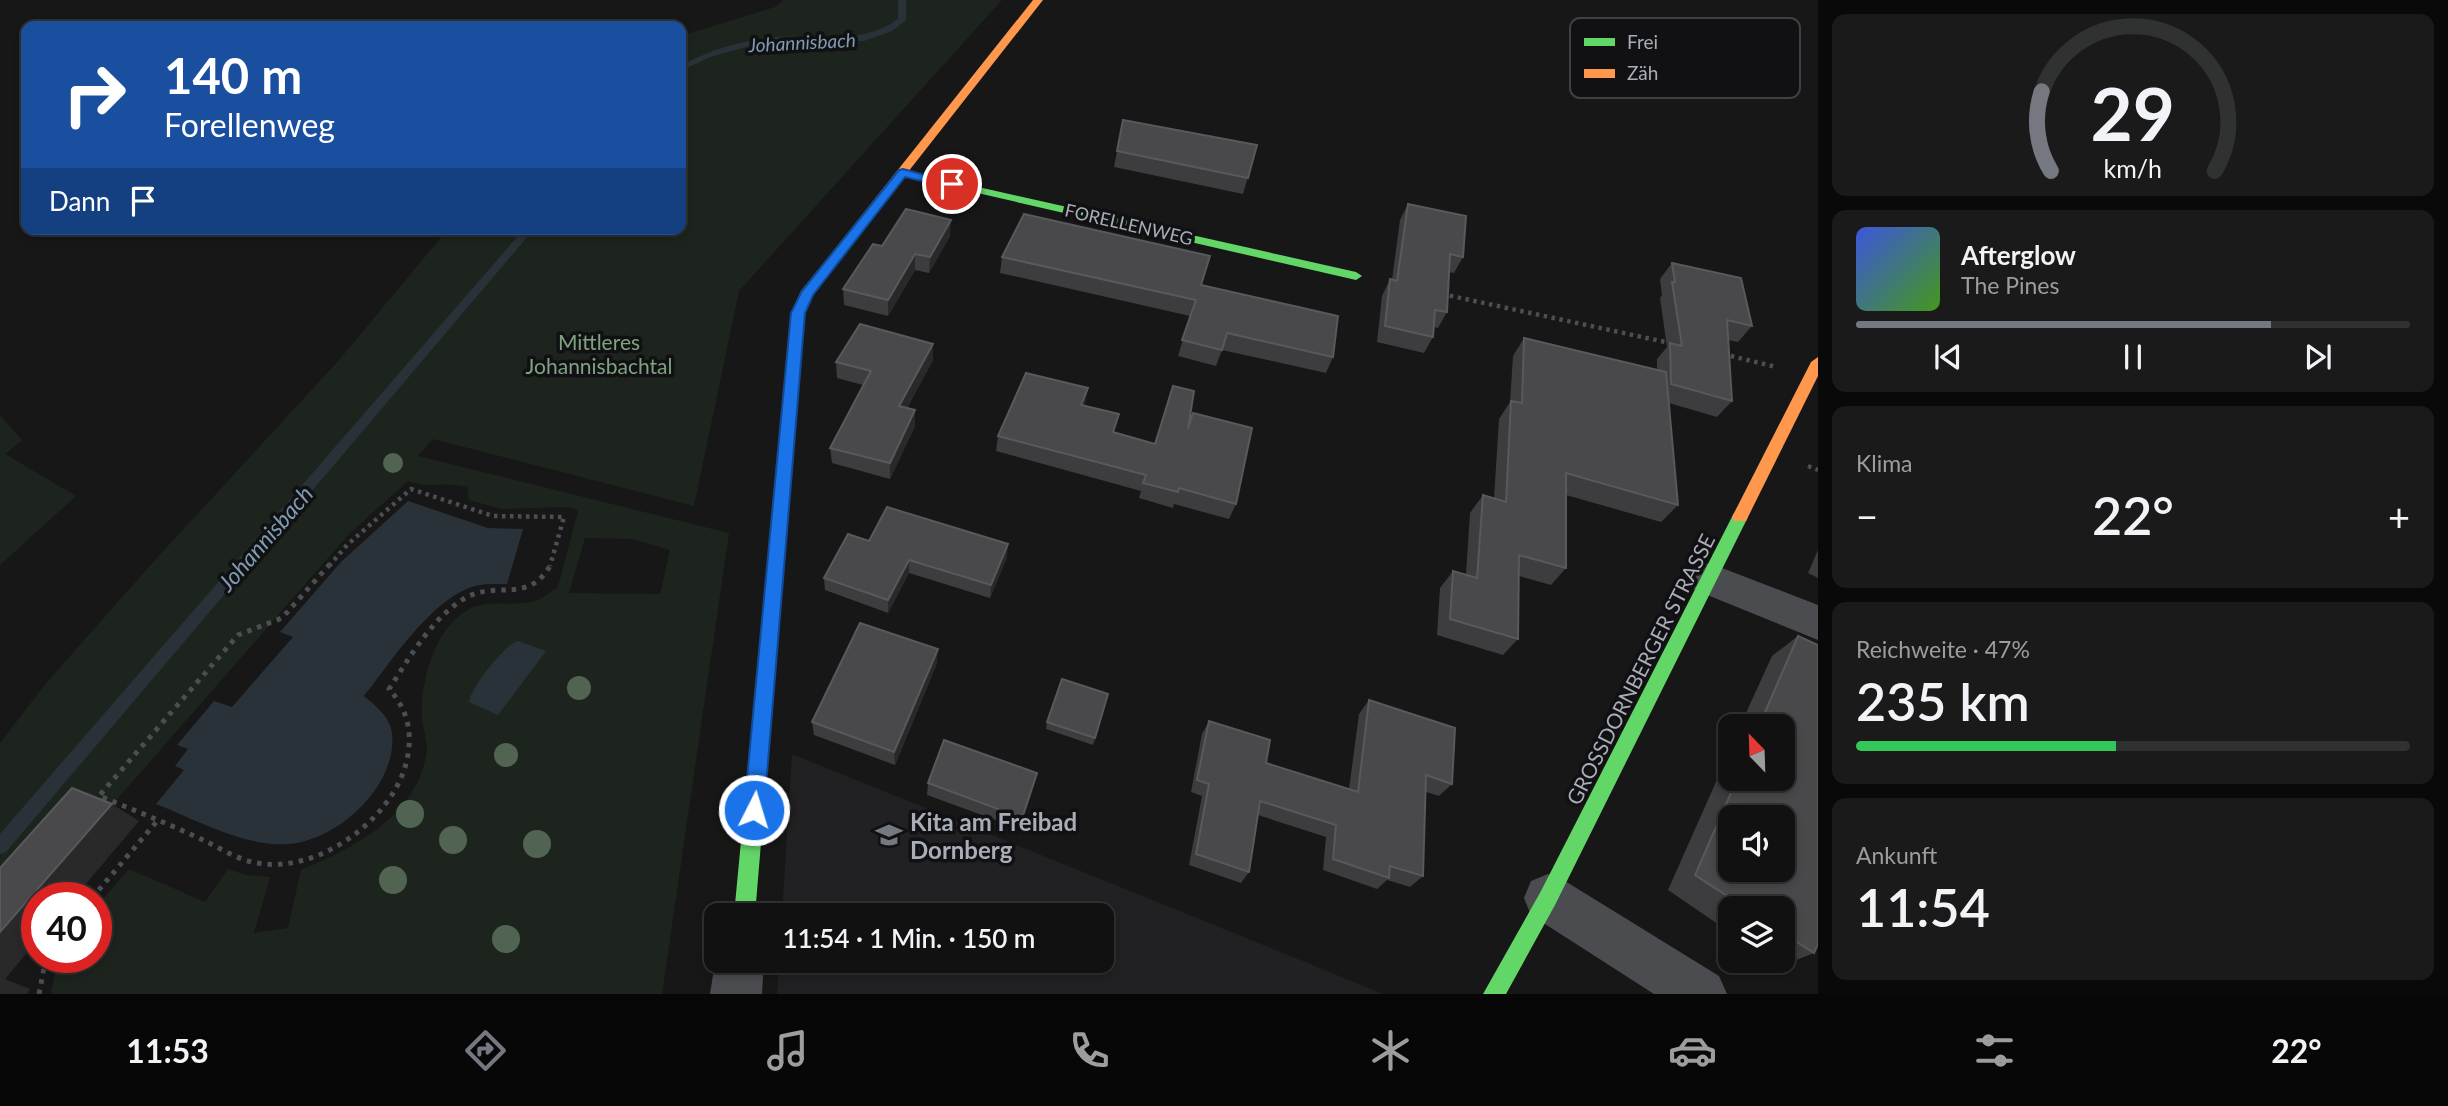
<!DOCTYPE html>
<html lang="de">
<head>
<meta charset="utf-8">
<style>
  body { margin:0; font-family:Lato,sans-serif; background:#1a1a1a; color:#f1f3f6; height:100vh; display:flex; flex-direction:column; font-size:26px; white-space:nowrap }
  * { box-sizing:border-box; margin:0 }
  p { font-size:23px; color:#9c9d9f }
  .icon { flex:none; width:38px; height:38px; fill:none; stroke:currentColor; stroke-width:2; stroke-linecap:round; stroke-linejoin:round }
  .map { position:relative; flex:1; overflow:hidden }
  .side { display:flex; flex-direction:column; gap:14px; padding:14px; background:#090909; width:630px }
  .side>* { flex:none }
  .hud { position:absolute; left:21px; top:21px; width:665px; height:214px; border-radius:14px; box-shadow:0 4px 10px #0003,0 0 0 2px #303131; background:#1a4fa0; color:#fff; overflow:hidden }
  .needle { width:46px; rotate:337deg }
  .fabs { position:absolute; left:1718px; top:714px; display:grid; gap:14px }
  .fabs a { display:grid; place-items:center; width:77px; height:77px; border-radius:14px; background:#111; box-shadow:0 4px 10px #0003,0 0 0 2px #303131; font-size:35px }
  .speed { position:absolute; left:21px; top:882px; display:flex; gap:14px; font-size:35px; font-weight:700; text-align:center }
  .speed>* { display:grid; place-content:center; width:91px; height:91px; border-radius:50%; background:#111; box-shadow:0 4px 10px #0003,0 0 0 2px #303131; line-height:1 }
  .speed .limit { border:10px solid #d22; background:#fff; color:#111 }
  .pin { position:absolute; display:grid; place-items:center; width:60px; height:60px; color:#fff; margin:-30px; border:4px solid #fff; border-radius:50%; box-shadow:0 2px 7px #0007 }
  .me { position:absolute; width:77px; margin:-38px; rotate:5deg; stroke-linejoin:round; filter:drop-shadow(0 0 5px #0008) }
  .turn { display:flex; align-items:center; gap:24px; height:147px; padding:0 28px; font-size:32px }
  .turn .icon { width:91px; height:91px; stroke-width:2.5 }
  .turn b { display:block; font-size:49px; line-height:60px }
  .then { display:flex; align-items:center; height:66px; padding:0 28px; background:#0003; gap:14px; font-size:26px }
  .big { font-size:52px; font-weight:600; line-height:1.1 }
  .side .widget { flex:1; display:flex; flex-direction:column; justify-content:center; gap:10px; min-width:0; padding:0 24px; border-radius:14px; background:#1a1a1a }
  .side .dial { align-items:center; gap:0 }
  .dial svg { height:182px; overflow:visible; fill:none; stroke:#303131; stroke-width:7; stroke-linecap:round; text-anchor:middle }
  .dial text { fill:#f1f3f6; stroke:none }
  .song { display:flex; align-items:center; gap:21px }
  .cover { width:84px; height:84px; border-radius:10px; background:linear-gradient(135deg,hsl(230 70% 55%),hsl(100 70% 35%)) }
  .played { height:7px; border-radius:4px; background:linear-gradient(90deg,#757880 75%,#303131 75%) }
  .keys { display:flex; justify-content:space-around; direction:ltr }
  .heat { display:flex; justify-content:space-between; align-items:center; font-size:38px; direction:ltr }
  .charge { height:10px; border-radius:5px; background:linear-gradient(90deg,#34c759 47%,#303131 0) }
  .trip { position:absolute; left:704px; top:903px; width:410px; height:70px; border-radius:14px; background:#111; box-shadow:0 4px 10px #0003,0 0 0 2px #303131; font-weight:600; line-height:70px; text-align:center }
  .tab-bar { display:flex; height:112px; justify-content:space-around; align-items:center; background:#070707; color:#9c9d9f }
  .tab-bar .icon { width:49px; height:49px }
  .tab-bar .active { color:#757880 }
  .tab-bar b { font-size:32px; color:#f1f3f6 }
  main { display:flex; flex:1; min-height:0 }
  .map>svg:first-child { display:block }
  .built { fill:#212123 }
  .green { fill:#1d241e; fill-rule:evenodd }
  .water { fill:#2a3239 }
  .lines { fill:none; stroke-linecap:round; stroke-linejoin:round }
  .stream { fill:#2a3239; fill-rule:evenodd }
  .path-far1 { stroke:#4d4e52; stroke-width:4.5; stroke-dasharray:3.5 4.5; stroke-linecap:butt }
  .path { stroke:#4d4e52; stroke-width:5; stroke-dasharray:4.5 6; stroke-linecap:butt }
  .street { fill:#4b4c50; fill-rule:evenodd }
  .fast { fill:#63d668; fill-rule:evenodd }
  .slow { fill:#ff974d; fill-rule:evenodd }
  .tree { fill:#506451 }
  .wall { fill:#3d3d3f }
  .shaded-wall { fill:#29292a }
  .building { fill:#49494c; stroke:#58595d; stroke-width:2; fill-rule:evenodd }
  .route { fill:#1a73e8; stroke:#114b97; stroke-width:2 }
  .labels { text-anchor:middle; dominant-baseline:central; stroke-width:7; stroke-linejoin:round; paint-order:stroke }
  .far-street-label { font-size:18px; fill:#a8adb8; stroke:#111113 }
  .far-water-label { font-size:19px; font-style:italic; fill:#7f9bb3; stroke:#111113 }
  .park-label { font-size:21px; fill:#7fa381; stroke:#111113 }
  .street-label { font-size:21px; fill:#a8adb8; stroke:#111113 }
  .water-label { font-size:23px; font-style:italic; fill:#7f9bb3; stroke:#111113 }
  .near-poi-label { font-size:24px; font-weight:bold; fill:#a8adb8; stroke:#111113; text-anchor:start }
  .key { fill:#111113; stroke:#3e4045; stroke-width:2 }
  .key-label { font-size:19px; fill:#a8adb8 }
</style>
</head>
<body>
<main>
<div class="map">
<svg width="1818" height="994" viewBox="0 0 1818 994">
  <rect width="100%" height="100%" fill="#171717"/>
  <polygon class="built" points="792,754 1303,961 1383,994 777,994 779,961 1101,961 1101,915 782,915"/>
  <g class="green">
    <path d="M784,0H1002L739,291L694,506L433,439L418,456L729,533L662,994H51L58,957H96V907L129,869L205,902L228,869L246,875L270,877L254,933L288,928L301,870C352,849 415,817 426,756C429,745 423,730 422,719C421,686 429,649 451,624C479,593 501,609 535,601C543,599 551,591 558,587L578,511L570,507L501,509L469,500L467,487C441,481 433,489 408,481L350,533L0,933V743L47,682L156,559L340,359L448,229H681V36L775,7ZM585,538L632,539L670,550L660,594L569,593Z"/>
    <polygon points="0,415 22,440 5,454 76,496 0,565"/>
  </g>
  <g class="water">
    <path d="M408,501L488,528L523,529L507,584C494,584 481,583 469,588C428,604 391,662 364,696C376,706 390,717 392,733C398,785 338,841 288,844C244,847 197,820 156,804L184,770L175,766L188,749L177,745L214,701L232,707L293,637L280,632L341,562Z"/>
    <path d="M518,641L546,651L498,715L469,702C470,689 505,644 518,641Z"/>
  </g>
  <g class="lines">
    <g class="stream">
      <path d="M898,0H906V20L892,31L864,41H794L750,46L710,57L681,71V66C711,49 744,40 778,37C822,34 860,46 898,19Z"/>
      <polygon points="524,229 534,229 6,852 0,854 0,834"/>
    </g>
    <g class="path-far1">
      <polyline points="1442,294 1670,343"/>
      <polyline points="1723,354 1776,367"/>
      <polyline points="1808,466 1818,470"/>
      <polyline points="329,566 347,545 411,489 493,516 564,517 550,566"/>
    </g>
    <g class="path">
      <path d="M330,564L282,618L238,635L99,796C134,810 169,824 203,840C220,848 238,860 257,863C314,873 379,828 401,778C414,747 413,715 389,689C410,657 431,619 465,598C497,580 529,605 551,564"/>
      <polyline points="92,898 158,820"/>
      <polyline points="39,994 46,957"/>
    </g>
    <g class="street">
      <polygon points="1709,563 1818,605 1818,640 1695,590 1689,579 1695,568"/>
      <polygon points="1548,874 1565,881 1719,976 1727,994 1654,994 1531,915 1524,898 1531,881"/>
      <polygon points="716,956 716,961 764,961 762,994 710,994"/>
    </g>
    <g class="fast">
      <polygon points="903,170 1356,272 1362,276 1356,280 899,175 897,173"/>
      <polygon points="835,253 841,257 812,295 805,313 755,915 734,915 791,313 801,291 831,254"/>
      <polygon points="1740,511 1746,513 1748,517 1555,905 1506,994 1483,994 1541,891 1734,513"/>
    </g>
    <g class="slow">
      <polygon points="1033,0 1043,0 839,260 831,260 831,254"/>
      <polygon points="1818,357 1818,376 1748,517 1746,521 1734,521 1732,517 1811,362"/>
    </g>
  </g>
  <g class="tree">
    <circle cx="393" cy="463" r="10"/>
    <circle cx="579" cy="688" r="12"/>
    <circle cx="506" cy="755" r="12"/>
    <circle cx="410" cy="814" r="14"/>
    <circle cx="453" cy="840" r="14"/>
    <circle cx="537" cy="844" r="14"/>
    <circle cx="393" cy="880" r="14"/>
    <circle cx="506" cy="939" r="14"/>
  </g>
  <g class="wall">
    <polygon points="1620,26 1734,83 1723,99 1628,87 1611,41"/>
    <polygon points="1123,120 1257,145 1243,194 1114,167"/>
    <polygon points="1408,204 1463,257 1454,273 1449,272 1447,312 1438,328 1434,327 1433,337 1424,353 1377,342 1382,296 1390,279 1392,280 1400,220"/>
    <polygon points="950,236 929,273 915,270 888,316 844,305 843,289 882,246"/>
    <polygon points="1002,257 1201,285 1333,357 1326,373 1222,350 1216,366 1178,356 1190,316 1000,273"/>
    <polygon points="1672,263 1752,326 1738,342 1728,340 1732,401 1717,417 1669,403 1678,505 1661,522 1566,495 1566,568 1551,585 1519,576 1518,639 1503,655 1437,635 1440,588 1453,571 1466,574 1470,513 1483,495 1494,498 1499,419 1510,402 1513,356 1524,338 1657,369 1657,359 1667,347 1660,298 1662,295 1660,279"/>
    <polygon points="933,344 933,360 907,408 915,426 890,479 832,463 830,448 863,385 837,378 836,362"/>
    <polygon points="1084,405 1114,433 1155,444 1189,425 1236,504 1229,519 1174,504 1173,508 1139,498 1141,491 996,451 998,436"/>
    <polygon points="869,541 1007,557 990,598 909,573 888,613 825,590 824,578"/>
    <polygon points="1818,550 1818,578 1808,573"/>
    <polygon points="1798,636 1818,645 1818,945 1814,953 1781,966 1773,961 1783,961 1783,908 1731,908 1731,933 1668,890 1731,748 1731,779 1783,779 1783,726 1740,726 1772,656"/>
    <polygon points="937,663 895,765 814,735 812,722"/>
    <polygon points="1108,694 1093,745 1046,729 1047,722"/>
    <polygon points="1369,700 1452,784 1439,796 1426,792 1423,876 1410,887 1387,880 1377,889 1323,870 1326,837 1258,815 1249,872 1241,883 1189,865 1202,796 1191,792 1202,734 1209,721 1266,763 1349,789 1359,714"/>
    <polygon points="1037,774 1020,829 927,795 928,783"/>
  </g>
  <g class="shaded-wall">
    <polygon points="951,220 950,236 929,273 930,257"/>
    <polygon points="915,254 915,270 888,316 888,300"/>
    <polygon points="933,344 933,360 899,422 899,406"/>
    <polygon points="1088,388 1085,404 1078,421 1081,405"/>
    <polygon points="915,410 915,426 890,479 890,463"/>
    <polygon points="1008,544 1007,557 990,598 991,585"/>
    <polygon points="909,560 909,573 888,613 888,600"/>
    <polygon points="938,649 937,663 895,765 894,752"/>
    <polygon points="1037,773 1034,786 1020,829 1022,818"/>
    <polygon points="112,804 139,821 74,898 37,898 37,941 5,979 30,989 27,994 0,994 0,932"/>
  </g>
  <g class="building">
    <polygon points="1123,120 1257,145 1248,178 1117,151"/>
    <polygon points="1408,204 1466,216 1463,257 1450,254 1447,312 1435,310 1433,337 1385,326 1390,279 1397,281"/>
    <polygon points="906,209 951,220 930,257 915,254 888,300 843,289 873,244 882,246"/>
    <polygon points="1024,214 1210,256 1201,285 1338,316 1333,357 1227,333 1222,350 1182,340 1196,300 1002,257"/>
    <polygon points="1672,263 1741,278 1752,326 1727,320 1732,401 1671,384 1670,343 1682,346 1672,282 1675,282"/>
    <polygon points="860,324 933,344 899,406 915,410 890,463 830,448 871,371 836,362"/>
    <polygon points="1524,338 1666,372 1678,505 1566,473 1566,568 1519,555 1518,639 1450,619 1453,571 1477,578 1483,495 1506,502 1511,401 1522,403"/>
    <polygon points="1026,373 1088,388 1081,405 1119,414 1113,432 1155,444 1173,386 1194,391 1188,429 1193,413 1252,428 1236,504 1179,488 1178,492 1143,483 1146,475 998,436"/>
    <polygon points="887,507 1008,544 991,585 909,560 888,600 824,578 848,534 869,541"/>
    <polygon points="860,623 938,649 894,752 812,722"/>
    <path d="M1798,636L1818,645V944L1814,953L1783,933V908H1746L1695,875L1737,779H1783V726H1759ZM1731,817H1783V870H1731Z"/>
    <polygon points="1062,679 1108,694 1095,738 1047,722"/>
    <polygon points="1369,700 1455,728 1452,784 1426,775 1423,876 1390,866 1389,878 1333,859 1336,825 1260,801 1249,872 1196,854 1209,784 1197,780 1209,721 1270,740 1266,763 1358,792"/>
    <polygon points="944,740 1037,773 1022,818 928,783"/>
    <polygon points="72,788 112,804 0,932 0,868"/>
  </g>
  <polygon class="route" points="903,169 958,184 952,188 905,177 813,295 805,313 764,810 761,817 754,820 746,817 744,810 791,313 802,291 899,170"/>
  <defs>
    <symbol id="school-bare" viewBox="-9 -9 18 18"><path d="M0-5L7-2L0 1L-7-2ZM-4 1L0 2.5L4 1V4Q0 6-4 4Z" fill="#757880" stroke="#111113" stroke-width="2.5" paint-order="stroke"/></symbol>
  </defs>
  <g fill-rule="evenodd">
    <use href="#school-bare" x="870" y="816" width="38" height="38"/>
  </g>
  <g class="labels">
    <g class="far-street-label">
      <text transform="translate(1129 224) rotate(13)">FORELLENWEG</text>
    </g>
    <g class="far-water-label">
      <text transform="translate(802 42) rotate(-3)">Johannisbach</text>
    </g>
    <g class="park-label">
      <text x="599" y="341">Mittleres<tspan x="599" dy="24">Johannisbachtal</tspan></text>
    </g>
    <g class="street-label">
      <text transform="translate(1640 669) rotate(-63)">GROSSDORNBERGER STRASSE</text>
    </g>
    <g class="water-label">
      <text transform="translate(265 538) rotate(-49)">Johannisbach</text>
    </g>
    <g class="near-poi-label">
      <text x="910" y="821">Kita am Freibad<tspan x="910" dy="28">Dornberg</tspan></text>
    </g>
  </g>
  <rect x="1570" y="18" width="230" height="80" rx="10" class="key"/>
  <rect x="1584" y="38" width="31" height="8" fill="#63d668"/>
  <rect x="1584" y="69" width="31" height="9" fill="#ff974d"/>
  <g class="key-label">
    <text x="1627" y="49">Frei</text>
    <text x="1627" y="80">Zäh</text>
  </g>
</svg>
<div class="fabs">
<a><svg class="needle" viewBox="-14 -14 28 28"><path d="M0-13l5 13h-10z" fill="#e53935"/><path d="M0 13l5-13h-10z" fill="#9c9d9f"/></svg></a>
<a><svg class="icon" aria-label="sound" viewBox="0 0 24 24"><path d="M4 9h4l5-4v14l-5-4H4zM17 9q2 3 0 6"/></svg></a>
<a><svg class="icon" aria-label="layers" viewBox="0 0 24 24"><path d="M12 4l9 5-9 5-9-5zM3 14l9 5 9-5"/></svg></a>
</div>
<div class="speed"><div class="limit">40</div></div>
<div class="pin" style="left:952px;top:184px;background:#d93025"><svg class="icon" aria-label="arrive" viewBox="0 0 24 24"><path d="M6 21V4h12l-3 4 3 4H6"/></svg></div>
<svg class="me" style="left:754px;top:810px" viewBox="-20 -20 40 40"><circle r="17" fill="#1a73e8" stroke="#fff" stroke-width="3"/><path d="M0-11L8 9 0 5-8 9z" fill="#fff"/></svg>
<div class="trip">11:54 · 1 Min. · 150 m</div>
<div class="hud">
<div class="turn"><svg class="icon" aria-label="right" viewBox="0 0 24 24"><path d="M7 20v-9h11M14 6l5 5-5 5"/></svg><div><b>140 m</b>Forellenweg</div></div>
<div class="then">Dann<svg class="icon" aria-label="arrive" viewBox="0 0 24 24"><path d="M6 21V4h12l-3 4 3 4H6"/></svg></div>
</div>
</div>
<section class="side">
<div class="widget dial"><svg viewBox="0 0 100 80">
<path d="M14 69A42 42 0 1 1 86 69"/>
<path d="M14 69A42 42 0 0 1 10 34" stroke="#757880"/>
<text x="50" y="56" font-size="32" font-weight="700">29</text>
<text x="50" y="72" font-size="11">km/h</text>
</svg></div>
<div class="widget">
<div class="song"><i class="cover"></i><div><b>Afterglow</b><p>The Pines</p></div></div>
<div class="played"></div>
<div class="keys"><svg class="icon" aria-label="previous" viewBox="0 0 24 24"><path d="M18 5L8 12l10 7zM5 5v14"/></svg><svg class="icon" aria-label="pause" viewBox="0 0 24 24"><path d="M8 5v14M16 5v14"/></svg><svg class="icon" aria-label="next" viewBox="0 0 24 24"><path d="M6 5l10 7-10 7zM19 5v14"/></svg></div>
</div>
<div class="widget"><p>Klima</p>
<div class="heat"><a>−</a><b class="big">22°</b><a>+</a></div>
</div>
<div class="widget"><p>Reichweite · 47%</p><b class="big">235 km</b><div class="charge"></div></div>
<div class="widget"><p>Ankunft</p><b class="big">11:54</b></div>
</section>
</main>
<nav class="tab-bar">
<b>11:53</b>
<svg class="icon active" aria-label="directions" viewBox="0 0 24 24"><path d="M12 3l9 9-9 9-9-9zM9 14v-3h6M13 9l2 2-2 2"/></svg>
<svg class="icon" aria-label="music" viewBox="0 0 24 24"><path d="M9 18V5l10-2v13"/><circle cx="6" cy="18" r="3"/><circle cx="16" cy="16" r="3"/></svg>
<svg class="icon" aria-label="phone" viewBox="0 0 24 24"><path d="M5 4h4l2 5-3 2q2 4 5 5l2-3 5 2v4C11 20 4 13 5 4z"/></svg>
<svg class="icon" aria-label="climate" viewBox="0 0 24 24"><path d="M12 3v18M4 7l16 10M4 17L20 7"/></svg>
<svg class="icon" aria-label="car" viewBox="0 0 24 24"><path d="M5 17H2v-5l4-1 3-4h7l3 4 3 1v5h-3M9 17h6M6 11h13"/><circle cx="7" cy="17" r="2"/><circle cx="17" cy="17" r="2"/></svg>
<svg class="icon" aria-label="filters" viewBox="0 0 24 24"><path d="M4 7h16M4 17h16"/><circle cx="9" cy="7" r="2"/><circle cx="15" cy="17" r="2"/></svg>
<b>22°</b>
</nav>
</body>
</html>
